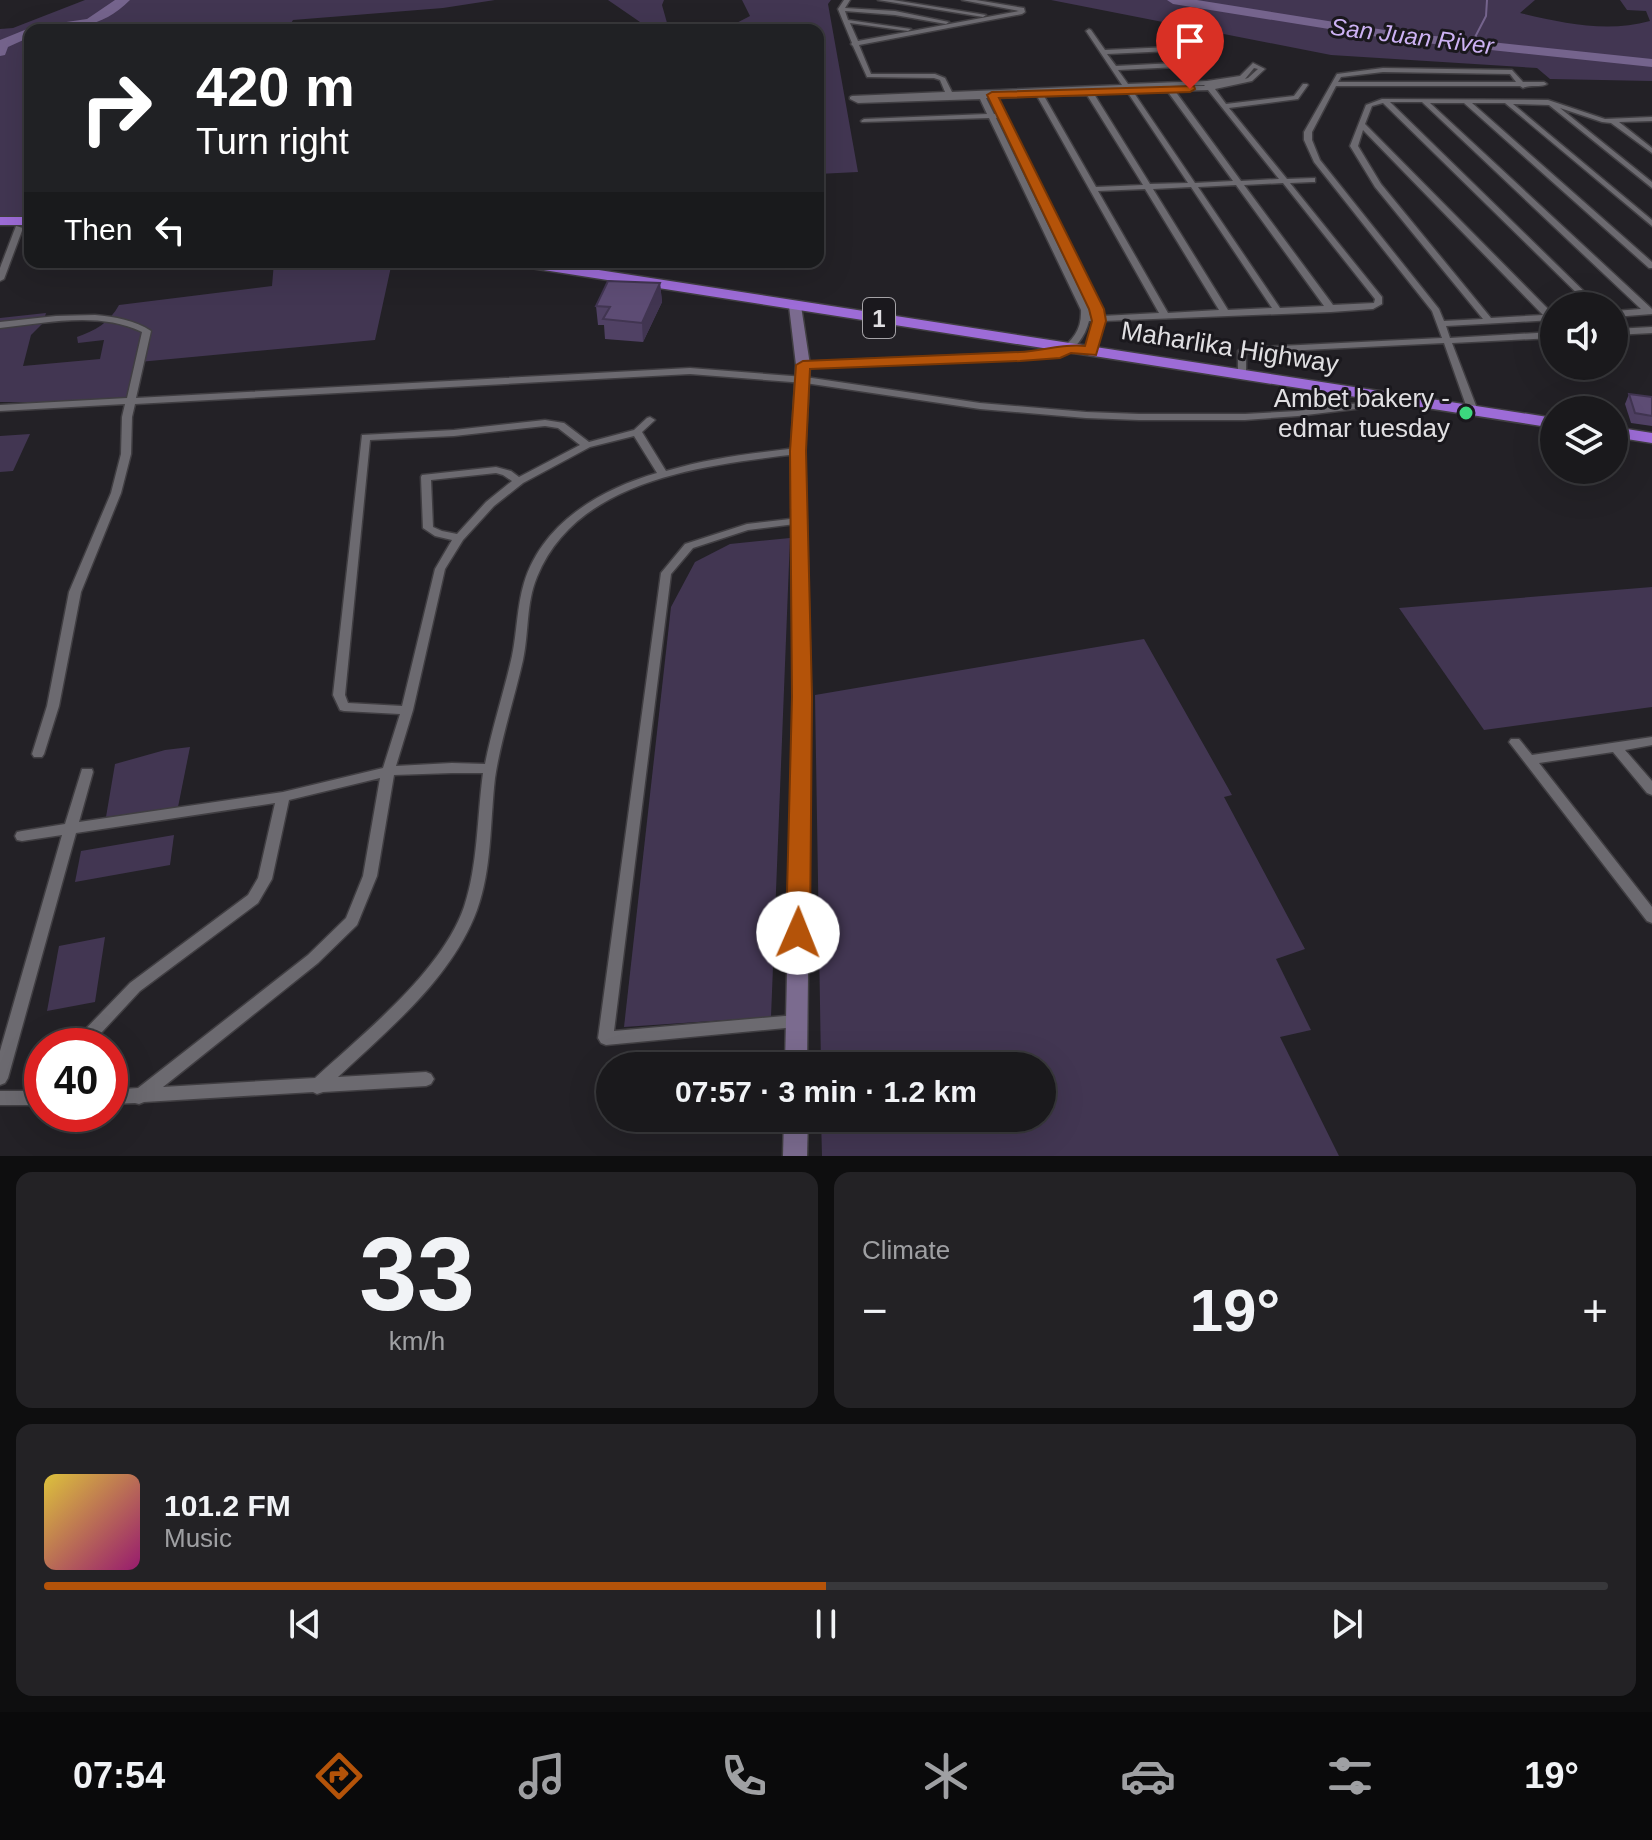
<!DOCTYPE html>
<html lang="en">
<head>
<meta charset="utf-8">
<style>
  body { margin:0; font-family:Arial,sans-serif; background:#232225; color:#f1f3f6; height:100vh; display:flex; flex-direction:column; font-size:30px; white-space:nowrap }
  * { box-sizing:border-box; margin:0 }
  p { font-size:26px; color:#9fa0a3 }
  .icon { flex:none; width:44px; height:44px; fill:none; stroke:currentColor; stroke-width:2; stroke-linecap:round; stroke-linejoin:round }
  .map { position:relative; height:1156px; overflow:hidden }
  .drawer { display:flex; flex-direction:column; gap:16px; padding:16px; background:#0e0e0f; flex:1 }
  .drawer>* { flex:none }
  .top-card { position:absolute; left:24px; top:24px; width:800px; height:244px; border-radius:16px; box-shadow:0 8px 32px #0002,0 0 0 2px #38383b; background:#202124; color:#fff; overflow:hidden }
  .controls { position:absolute; left:1540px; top:292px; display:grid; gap:16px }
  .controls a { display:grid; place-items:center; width:88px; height:88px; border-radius:50%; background:#1a191c; box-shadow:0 8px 32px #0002,0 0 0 2px #38383b; font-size:40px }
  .speed { position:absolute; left:24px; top:1028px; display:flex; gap:16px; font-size:40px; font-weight:700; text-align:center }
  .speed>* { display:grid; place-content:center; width:104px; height:104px; border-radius:50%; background:#1a191c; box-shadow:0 8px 32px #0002,0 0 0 2px #38383b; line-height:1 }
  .speed .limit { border:12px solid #d22; background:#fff; color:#111 }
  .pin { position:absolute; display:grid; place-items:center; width:68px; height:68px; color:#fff; margin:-82px -34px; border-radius:50% 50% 50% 0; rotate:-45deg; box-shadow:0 0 8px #0007 }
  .pin .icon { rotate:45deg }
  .me { position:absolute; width:88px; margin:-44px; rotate:1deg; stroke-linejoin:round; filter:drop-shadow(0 0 6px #0008) }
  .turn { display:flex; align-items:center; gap:28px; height:168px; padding:0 40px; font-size:36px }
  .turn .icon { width:104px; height:104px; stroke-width:2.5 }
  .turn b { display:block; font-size:56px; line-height:68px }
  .then { display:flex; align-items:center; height:76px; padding:0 40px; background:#0003; gap:16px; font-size:30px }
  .big { font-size:60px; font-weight:700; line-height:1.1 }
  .drawer .tile { flex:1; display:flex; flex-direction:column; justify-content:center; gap:12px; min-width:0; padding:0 28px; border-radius:16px; background:#232225 }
  .drawer .dial { align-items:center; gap:0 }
  .dial b { font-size:104px; line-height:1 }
  .song { display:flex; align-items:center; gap:24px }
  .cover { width:96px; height:96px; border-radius:12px; background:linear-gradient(135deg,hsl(50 70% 55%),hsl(320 70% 35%)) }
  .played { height:8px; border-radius:4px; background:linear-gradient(90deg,#b45309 50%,#38383b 50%) }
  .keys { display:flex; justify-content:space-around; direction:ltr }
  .heat { display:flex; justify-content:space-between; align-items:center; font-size:44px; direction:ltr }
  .drawer .tiles { flex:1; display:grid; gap:16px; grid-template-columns:1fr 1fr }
  .tile:last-child { grid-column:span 2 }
  .trip { position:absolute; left:596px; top:1052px; width:460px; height:80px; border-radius:40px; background:#1a191c; box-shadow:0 8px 32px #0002,0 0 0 2px #38383b; font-weight:700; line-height:80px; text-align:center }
  .dock { display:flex; height:128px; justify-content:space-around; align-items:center; background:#0a0a0b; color:#9fa0a3 }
  .dock .icon { width:56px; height:56px }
  .dock .active { color:#b45309 }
  .dock b { font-size:36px; color:#f1f3f6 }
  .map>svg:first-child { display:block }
  .green { fill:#423652 }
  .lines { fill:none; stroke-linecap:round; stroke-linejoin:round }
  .stream { stroke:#75648d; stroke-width:2 }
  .river { fill:#75648d; fill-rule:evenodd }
  .street-casing { stroke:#403e42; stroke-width:3 }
  .secondary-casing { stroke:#403e42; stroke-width:3 }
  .highway-casing { stroke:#403e42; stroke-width:3 }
  .street { fill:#6c6a70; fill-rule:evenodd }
  .secondary { fill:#7b6b8f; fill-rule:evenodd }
  .highway { fill:#9d6cd7; fill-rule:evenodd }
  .wall { fill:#504164 }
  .shaded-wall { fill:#413551 }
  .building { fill:#5d4c74; stroke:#413551; stroke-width:2 }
  .route { fill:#b45309; stroke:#753606; stroke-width:2 }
  .poi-dot { fill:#3cd77e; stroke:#1a181d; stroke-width:3 }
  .labels { text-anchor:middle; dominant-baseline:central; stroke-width:6; stroke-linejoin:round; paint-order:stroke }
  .far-water-label { font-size:24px; font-style:italic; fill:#cdb2f4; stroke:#1a181d }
  .shield { fill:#1a181d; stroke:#a5a3a7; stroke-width:2 }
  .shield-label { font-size:24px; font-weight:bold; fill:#e0dfe2 }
  .street-label { font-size:26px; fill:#e0dfe2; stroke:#1a181d }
  .poi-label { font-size:26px; fill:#e0dfe2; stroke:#1a181d; text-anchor:end }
</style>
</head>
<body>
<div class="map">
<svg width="1652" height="1156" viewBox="0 0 1652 1156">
  <rect width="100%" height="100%" fill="#232126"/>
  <g class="green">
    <polygon points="85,0 495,0 443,8 293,20 287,30 30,30 30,217 0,217 0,29 13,28"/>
    <polygon points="608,0 664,0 662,5 669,30 640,22"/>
    <polygon points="742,0 831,0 828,4 858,172 818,174 818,30 723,30 750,16"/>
    <path d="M1051,0H1535L1520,13C1564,23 1606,33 1650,21L1646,11L1627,10L1620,0H1652V81L1550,79L1537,68L1331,55Z"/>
    <path d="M274,262H392L375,340L139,362L130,399L74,403L0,402V318L46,313L43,323L31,335L23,366L100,359L104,340L78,343L77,337C95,331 110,322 119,305L272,286Z"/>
    <polygon points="30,434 13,471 0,472 0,436"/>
    <polygon points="790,538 771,1017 624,1027 671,607 695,562 730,544"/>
    <polygon points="1652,587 1652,707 1484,730 1399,608"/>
    <polygon points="1144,639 1232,795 1224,797 1305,949 1276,959 1311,1030 1280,1037 1339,1156 822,1156 821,1118 1042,1118 1042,1066 821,1066 815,695"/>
    <polygon points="190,747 178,807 106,817 115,764 165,750"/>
    <polygon points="174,835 170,865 75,882 81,851"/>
    <polygon points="105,937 95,1002 47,1011 59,946"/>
  </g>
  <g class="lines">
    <polyline class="stream" points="1472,43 1486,16 1487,0"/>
    <g class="river">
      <path d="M115,0H130C102,29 68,30 30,30V37L8,47L5,55L0,56V40L32,27L87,19Z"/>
      <polygon points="1167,0 1197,0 1397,32 1652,59 1652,67 1397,40 1173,4"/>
    </g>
    <defs>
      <g id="street">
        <path d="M844,0H850L845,8L895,11L949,22L946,24L895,15L845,11L848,20L911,29L908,31L850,23L858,41L1019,11L962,0H976L1024,8L1025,12L1022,14L859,45L871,74H935L945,78L952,92L1122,85L1086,31L1089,29L1091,30L1105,50L1191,46L1209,53L1197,66L1118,70L1128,84L1207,81L1240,76L1253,63L1265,69L1252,81L1215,89L1226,104L1294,96L1303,84H1307L1308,85L1298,99L1229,108L1287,179L1315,178V182H1312L1290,183L1382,297V304L1373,309L1331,312L1103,321L1095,351L1091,354L1087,351L1095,321H1089C1085,337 1075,350 1060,357L800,367L798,365L803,362L1058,351C1073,341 1082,329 1081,310L989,118L862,122L861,121L864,119L987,114L980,99L858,103L850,99V97L852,96L945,92L940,80L934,78L867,77L853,46L851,44L852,43L838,9ZM1191,50L1202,54L1195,62L1116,66L1107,54ZM1254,68L1258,69L1248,78L1245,79ZM1204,85L1205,86H1171ZM1165,87V88H1131ZM1208,90L1279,179L1241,181L1175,91ZM1168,92L1233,181L1195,183L1134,93ZM1128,93L1188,183L1150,184L1094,94ZM1087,95L1143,185L1096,187L1044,96ZM1037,96L1159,313L1102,316L997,98ZM986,98H991L998,114H994ZM999,117L1092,309L1093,316H1090L1089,310L996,118ZM1283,183L1375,299L1374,303L1333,305L1244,185ZM1236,185L1324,306L1280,308L1198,187ZM1191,187L1272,308L1228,310L1153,189ZM1145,189L1219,310L1168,313L1098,191Z"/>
        <polygon points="878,0 893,0 986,15 983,17"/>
        <path d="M1383,68L1512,70L1523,82H1544L1547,84C1540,88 1530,84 1523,88L1520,86H1336L1312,132V140L1320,160L1439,309L1444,321L1483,319L1375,187L1350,146L1366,105L1382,99L1548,100L1605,119L1652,117V121L1619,122L1652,148V153L1611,123L1602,122L1560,108L1652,182V188L1549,105L1513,104L1652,220V226L1505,103H1472L1652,262V268H1649L1464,103H1430L1652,309V314L1614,317V311L1641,309L1422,102H1390L1599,306H1590L1383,103L1372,106L1365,124L1554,315L1553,320L1446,326L1450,338L1554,332V338L1452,343L1478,411L1473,414L1468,411L1444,343L1246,353V374L1244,376H1238V351L1242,348L1442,338L1432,311L1314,162L1304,140V132L1337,74ZM1383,72L1510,74L1516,82H1338L1341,77ZM1363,130L1543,315L1491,318L1381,184L1358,146Z"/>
        <polygon points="16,226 23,228 4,279 0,281 0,268"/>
        <path d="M95,315C115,317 135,320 151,331L136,398L690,368L805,377L980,403L1086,412L1139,414H1245L1298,411L1404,397L1409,400L1404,403L1298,416L1245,420H1139L1086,418L980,409L805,383L690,374L135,404L132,417L131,454L121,493L81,592L59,706L44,754L42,757H34L32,754L47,706L69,592L111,493L121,454L122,417L125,404L0,411V405L127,398L142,332C98,311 47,323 0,328V322L56,316Z"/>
        <polygon points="1652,327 1652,333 1614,335 1614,329"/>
        <path d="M650,417L655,420L642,432L666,471C709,458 753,453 798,448L803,451L798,454C706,465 577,478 537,577C526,603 529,633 523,660C514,700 501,738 495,778C490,822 492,869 477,910C452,978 389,1029 338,1077L426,1072L431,1074L434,1079L431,1084L426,1086L323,1092L317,1094L313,1092L144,1102L139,1104L135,1103L110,1104V1090L138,1088L308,955L346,918L363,876L380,778L289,800L272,879L258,903L140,991L89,1046H71L74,1041L130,983L248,895L258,878L275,803L76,833L8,1078L5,1083L0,1085V1051L62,835L22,841L17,840L15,836L17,832L22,831L65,824L82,769H92L93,772L79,822L283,792L383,768L400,714L344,711L340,710L333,695L362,435L454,430L545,420L564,423L589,442L634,430L647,418ZM545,426L558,428L580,445L519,477L511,471L496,467L422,475L421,477L423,528L435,536L452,540L435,569L402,706L348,703L345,695L370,440L454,436ZM634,436L657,473C601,489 542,523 524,583C517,606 517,632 512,656C504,692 492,728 485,764L452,763L396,766L413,710L445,569L463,540L494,506L523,483L590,447ZM496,473L503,475L512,481L486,502L457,534L442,531L433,527L431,480ZM452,773H483C477,818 478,865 464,907C442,971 364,1033 315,1078L163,1087L318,963L357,925L377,876L394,775Z"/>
        <polygon points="799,518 803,519 804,521 803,523 748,530 693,548 671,574 614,1031 796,1015 801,1016 803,1021 801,1026 796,1027 606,1045 601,1043 598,1038 661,573 685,544 747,524"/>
        <polygon points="1652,737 1652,745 1625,750 1652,781 1652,795 1647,793 1613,752 1539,763 1652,907 1652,923 1647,921 1509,742 1511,739 1519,739 1532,755"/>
        <rect x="0" y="1091" width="42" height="14"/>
      </g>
      <g id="secondary">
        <polygon points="795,302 801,306 810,365 805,451 811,697 807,1066 785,1066 793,697 791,451 796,365 789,306"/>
        <polygon points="784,1118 808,1118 807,1156 783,1156"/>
      </g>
      <g id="highway">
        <rect x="0" y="217" width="30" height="8"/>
        <polygon points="511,262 547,262 1554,418 1554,428 518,266"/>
        <polygon points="1614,427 1652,433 1652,443 1614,437"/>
      </g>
    </defs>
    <use href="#street" class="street-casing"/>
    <use href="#secondary" class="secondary-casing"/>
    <use href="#highway" class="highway-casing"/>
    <use href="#street" class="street"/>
    <use href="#secondary" class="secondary"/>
    <use href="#highway" class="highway"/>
  </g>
  <g class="wall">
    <polygon points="660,283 662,302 643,342 605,339 604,325 598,325 596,306"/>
    <polygon points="1629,394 1652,397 1652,426 1631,423 1625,404"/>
  </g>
  <polygon class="shaded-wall" points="660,283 662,302 643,342 642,323"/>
  <g class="building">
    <polygon points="608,281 660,283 642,323 603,319 610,307 596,306"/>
    <polygon points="1629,394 1652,397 1652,416 1635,413"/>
  </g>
  <path class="route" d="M1194,86L1195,89L1190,92L999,98L1104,309L1106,321L1096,355L1071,353L1060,358L1020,361L810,369L806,451L812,697L810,933L806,940L798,943L790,940L786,933L792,697L790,451L796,365L803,361L1020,352C1042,351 1065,343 1085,346L1092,321L1089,309L987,95L992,92Z"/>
  <circle class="poi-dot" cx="1466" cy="413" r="8"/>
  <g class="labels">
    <g class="far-water-label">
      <text transform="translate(1412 36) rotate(7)">San Juan River</text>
    </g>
    <rect class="shield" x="863" y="298" width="32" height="40" rx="6"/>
    <g class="shield-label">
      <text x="879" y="318">1</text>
    </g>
    <g class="street-label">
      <text transform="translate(1230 347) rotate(9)">Maharlika Highway</text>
    </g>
    <g class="poi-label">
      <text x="1450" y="398">Ambet bakery -<tspan x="1450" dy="30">edmar tuesday</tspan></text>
    </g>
  </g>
</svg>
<div class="controls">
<a><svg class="icon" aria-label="sound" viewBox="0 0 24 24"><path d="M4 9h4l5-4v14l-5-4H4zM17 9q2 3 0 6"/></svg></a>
<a><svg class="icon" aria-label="layers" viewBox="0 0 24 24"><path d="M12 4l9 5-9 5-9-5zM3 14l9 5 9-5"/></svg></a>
</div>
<div class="speed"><div class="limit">40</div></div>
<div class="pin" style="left:1190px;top:89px;background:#d93025"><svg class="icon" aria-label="arrive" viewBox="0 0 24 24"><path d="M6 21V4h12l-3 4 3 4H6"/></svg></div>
<svg class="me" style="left:798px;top:933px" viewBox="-20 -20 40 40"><circle r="19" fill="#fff"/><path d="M0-13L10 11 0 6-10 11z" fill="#b45309"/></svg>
<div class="trip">07:57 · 3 min · 1.2 km</div>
<div class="top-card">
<div class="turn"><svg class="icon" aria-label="right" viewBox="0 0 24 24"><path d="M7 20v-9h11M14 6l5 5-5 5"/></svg><div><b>420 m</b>Turn right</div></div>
<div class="then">Then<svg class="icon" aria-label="left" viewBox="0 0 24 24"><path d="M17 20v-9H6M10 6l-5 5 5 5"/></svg></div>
</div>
</div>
<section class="drawer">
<div class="tiles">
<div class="tile dial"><b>33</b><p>km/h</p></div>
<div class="tile"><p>Climate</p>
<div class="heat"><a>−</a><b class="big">19°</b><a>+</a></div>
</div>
<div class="tile">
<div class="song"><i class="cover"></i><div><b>101.2 FM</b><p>Music</p></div></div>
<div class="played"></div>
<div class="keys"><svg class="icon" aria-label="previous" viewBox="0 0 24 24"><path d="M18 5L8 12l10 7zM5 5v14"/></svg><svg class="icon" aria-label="pause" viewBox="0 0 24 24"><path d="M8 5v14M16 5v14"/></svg><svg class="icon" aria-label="next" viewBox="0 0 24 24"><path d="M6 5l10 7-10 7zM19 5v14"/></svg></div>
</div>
</div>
</section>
<nav class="dock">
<b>07:54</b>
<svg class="icon active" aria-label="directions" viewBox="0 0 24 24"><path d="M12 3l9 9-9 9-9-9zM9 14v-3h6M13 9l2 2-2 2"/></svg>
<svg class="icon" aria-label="music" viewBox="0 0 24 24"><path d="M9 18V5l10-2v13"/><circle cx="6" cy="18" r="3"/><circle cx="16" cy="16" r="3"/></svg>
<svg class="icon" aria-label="phone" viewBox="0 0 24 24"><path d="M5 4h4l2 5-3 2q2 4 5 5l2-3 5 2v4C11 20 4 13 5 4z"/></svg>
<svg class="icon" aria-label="climate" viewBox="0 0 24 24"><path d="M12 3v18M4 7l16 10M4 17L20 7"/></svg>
<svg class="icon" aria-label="car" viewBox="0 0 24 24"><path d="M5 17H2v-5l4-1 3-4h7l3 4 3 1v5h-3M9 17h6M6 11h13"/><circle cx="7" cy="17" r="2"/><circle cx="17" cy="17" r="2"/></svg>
<svg class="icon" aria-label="filters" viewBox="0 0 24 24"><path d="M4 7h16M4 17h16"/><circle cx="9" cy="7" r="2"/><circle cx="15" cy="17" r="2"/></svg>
<b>19°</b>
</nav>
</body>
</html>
